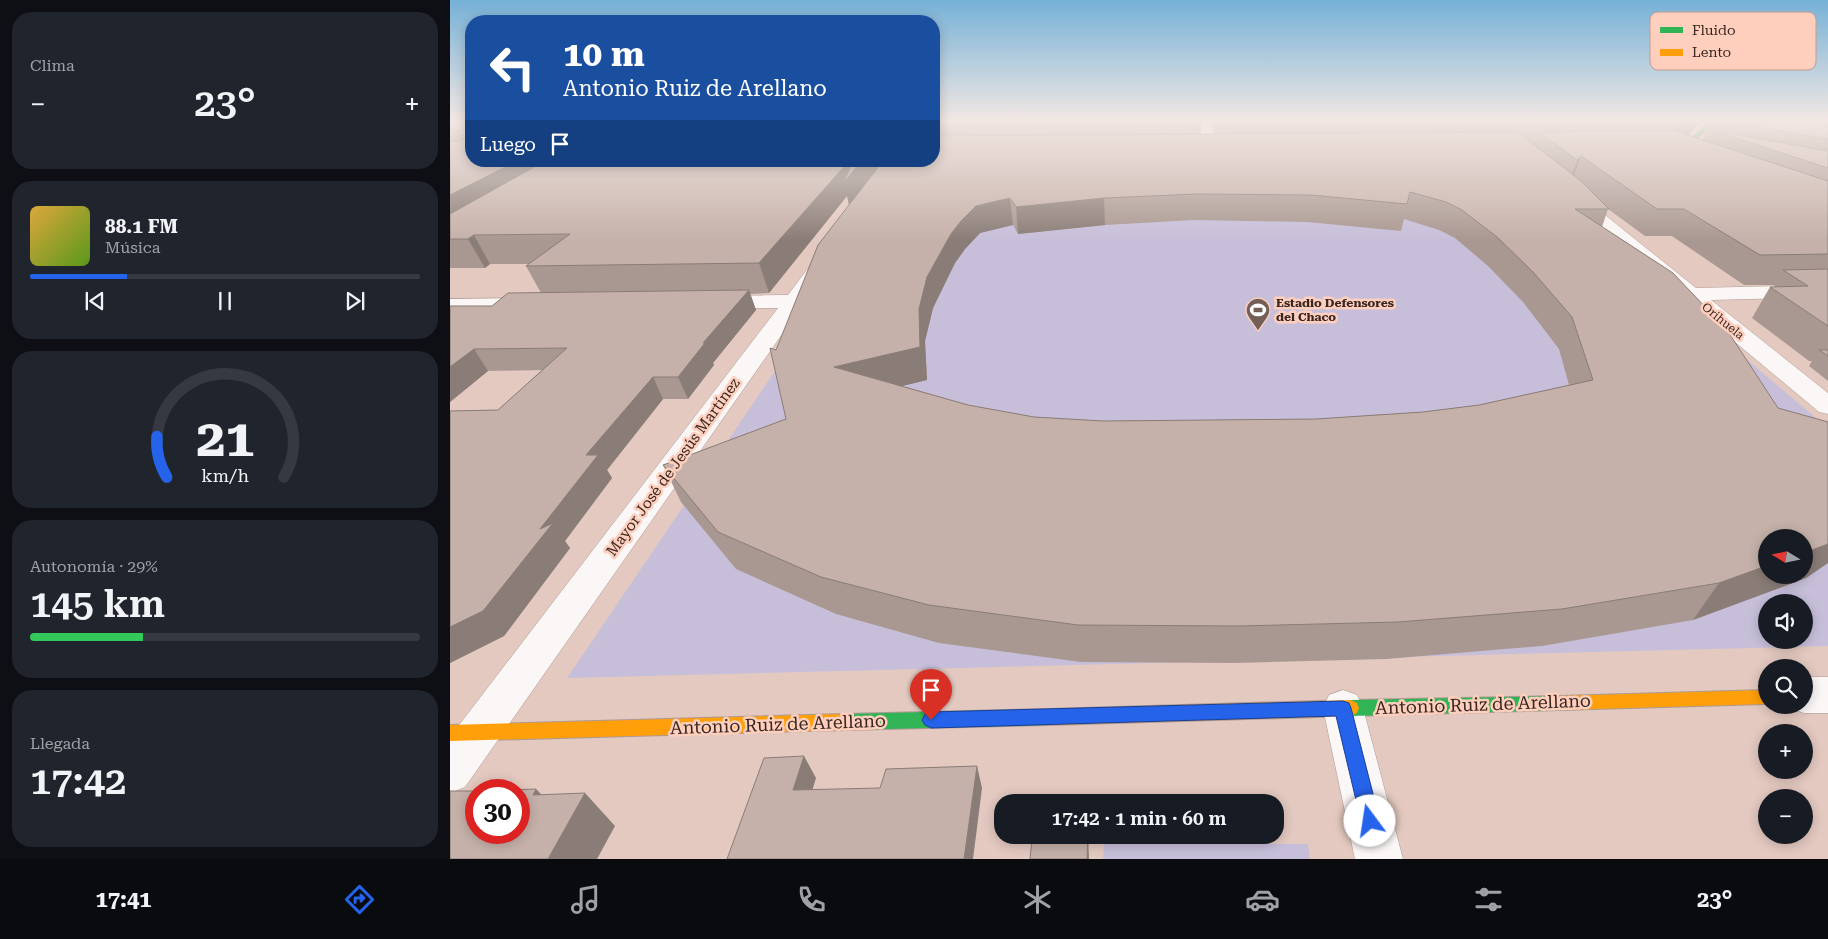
<!DOCTYPE html>
<html lang="es">
<head>
<meta charset="utf-8">
<style>
  body { margin:0; font-family:"Roboto Serif",serif; background:#20242c; color:#f1f3f6; height:100vh; display:flex; flex-direction:column; font-size:19px; white-space:nowrap }
  * { box-sizing:border-box; margin:0 }
  p { font-size:16px; color:#9ea1a6 }
  .icon { flex:none; width:28px; height:28px; fill:none; stroke:currentColor; stroke-width:2; stroke-linecap:round; stroke-linejoin:round }
  .map { position:relative; flex:1; overflow:hidden }
  .details { display:flex; flex-direction:column; gap:12px; padding:12px; background:#0d0f14; width:450px }
  .details>* { flex:none }
  .hud { position:absolute; left:15px; top:15px; width:475px; height:152px; border-radius:20px; box-shadow:0 2px 12px #0003; background:#1a4fa0; color:#fff; overflow:hidden }
  .needle { width:32px; rotate:280deg }
  .fabs { position:absolute; left:1308px; top:529px; display:grid; gap:10px }
  .fabs a { display:grid; place-items:center; width:55px; height:55px; border-radius:50%; background:#171b24; box-shadow:0 2px 12px #0003; font-size:25px }
  .speed { position:absolute; left:15px; top:779px; display:flex; gap:10px; font-size:25px; font-weight:700; text-align:center }
  .speed>* { display:grid; place-content:center; width:65px; height:65px; border-radius:50%; background:#171b24; box-shadow:0 2px 12px #0003; line-height:1 }
  .speed .limit { border:8px solid #d22; background:#fff; color:#111 }
  .pin { position:absolute; display:grid; place-items:center; width:42px; height:42px; color:#fff; margin:-51px -21px; border-radius:50% 50% 50% 0; rotate:-45deg; box-shadow:0 0 5px #0007 }
  .pin .icon { rotate:45deg }
  .me { position:absolute; width:55px; margin:-28px; rotate:346deg; stroke-linejoin:round; filter:drop-shadow(0 0 4px #0008) }
  .turn { display:flex; align-items:center; gap:18px; height:105px; padding:0 15px; font-size:22px }
  .turn .icon { width:65px; height:65px; stroke-width:2.5 }
  .turn b { display:block; font-size:35px; line-height:42px }
  .then { display:flex; align-items:center; height:48px; padding:0 15px; background:#0003; gap:10px; font-size:19px }
  .big { font-size:38px; font-weight:600; line-height:1.1 }
  .details .tile { flex:1; display:flex; flex-direction:column; justify-content:center; gap:8px; min-width:0; padding:0 18px; border-radius:20px; background:#20242c }
  .details .dial { align-items:center; gap:0 }
  .dial svg { height:130px; overflow:visible; fill:none; stroke:#363941; stroke-width:7; stroke-linecap:round; text-anchor:middle }
  .dial text { fill:#f1f3f6; stroke:none }
  .song { display:flex; align-items:center; gap:15px }
  .cover { width:60px; height:60px; border-radius:8px; background:linear-gradient(135deg,hsl(40 70% 55%),hsl(90 70% 35%)) }
  .played { height:5px; border-radius:2px; background:linear-gradient(90deg,#2563eb 25%,#363941 25%) }
  .keys { display:flex; justify-content:space-around; direction:ltr }
  .heat { display:flex; justify-content:space-between; align-items:center; font-size:28px; direction:ltr }
  .charge { height:8px; border-radius:4px; background:linear-gradient(90deg,#34c759 29%,#363941 0) }
  .trip { position:absolute; left:544px; top:794px; width:290px; height:50px; border-radius:20px; background:#171b24; box-shadow:0 2px 12px #0003; font-weight:600; line-height:50px; text-align:center }
  .menu { display:flex; height:80px; justify-content:space-around; align-items:center; background:#090b0e; color:#9ea1a6 }
  .menu .icon { width:35px; height:35px }
  .menu .active { color:#2563eb }
  .menu b { font-size:22px; color:#f1f3f6 }
  main { display:flex; flex:1; min-height:0 }
  .map>svg:first-child { display:block }
  .green { fill:#c7bfda; fill-rule:evenodd }
  .lines { fill:none; stroke-linecap:round; stroke-linejoin:round }
  .street-casing { stroke:#ae9a94; stroke-width:1 }
  .fast-casing { stroke:#ae9a94; stroke-width:2 }
  .slow-casing { stroke:#ae9a94; stroke-width:2 }
  .street { fill:#fbf7f6; fill-rule:evenodd }
  .fast { fill:#30b455; fill-rule:evenodd }
  .slow { fill:#ff9f0a; fill-rule:evenodd }
  .wall { fill:#a99891; fill-rule:evenodd }
  .shaded-wall { fill:#8a7c76 }
  .building { fill:#c5b1a9; stroke:#8a7c76; fill-rule:evenodd }
  .route { fill:#2563eb; stroke:#184099 }
  .labels { text-anchor:middle; dominant-baseline:central; stroke-width:5; stroke-linejoin:round; paint-order:stroke }
  .far-poi-label { font-size:12px; font-weight:bold; fill:#382620; stroke:#ffcfbe; text-anchor:start }
  .far-street-label { font-size:12px; fill:#382620; stroke:#ffcfbe }
  .street-label { font-size:15px; fill:#382620; stroke:#ffcfbe }
  .near-street-label { font-size:18px; fill:#382620; stroke:#ffcfbe }
  .key { fill:#ffcfbe; stroke:#c39c8f; stroke-width:1 }
  .key-label { font-size:14px; fill:#382620 }
</style>
</head>
<body>
<main>
<section class="details">
<div class="tile"><p>Clima</p>
<div class="heat"><a>−</a><b class="big">23°</b><a>+</a></div>
</div>
<div class="tile">
<div class="song"><i class="cover"></i><div><b>88.1 FM</b><p>Música</p></div></div>
<div class="played"></div>
<div class="keys"><svg class="icon" aria-label="previous" viewBox="0 0 24 24"><path d="M18 5L8 12l10 7zM5 5v14"/></svg><svg class="icon" aria-label="pause" viewBox="0 0 24 24"><path d="M8 5v14M16 5v14"/></svg><svg class="icon" aria-label="next" viewBox="0 0 24 24"><path d="M6 5l10 7-10 7zM19 5v14"/></svg></div>
</div>
<div class="tile dial"><svg viewBox="0 0 100 80">
<path d="M14 69A42 42 0 1 1 86 69"/>
<path d="M14 69A42 42 0 0 1 8 44" stroke="#2563eb"/>
<text x="50" y="56" font-size="32" font-weight="700">21</text>
<text x="50" y="72" font-size="11">km/h</text>
</svg></div>
<div class="tile"><p>Autonomía · 29%</p><b class="big">145 km</b><div class="charge"></div></div>
<div class="tile"><p>Llegada</p><b class="big">17:42</b></div>
</section>
<div class="map">
<svg width="1378" height="859" viewBox="0 0 1378 859">
  <rect width="100%" height="100%" fill="#e3c9c0"/>
  <g class="green">
    <path d="M466,163L1106,199L1378,428V646L117,678ZM1316,538H1354V575H1316ZM1316,602H1354V640H1316Z"/>
    <polygon points="654,843 858,844 860,859 653,859"/>
  </g>
  <g class="lines">
    <defs>
      <g id="street">
        <polygon points="746,121 760,121 768,152 766,155 756,155 754,152"/>
        <polygon points="1124,194 1130,195 1246,288 1378,285 1378,297 1261,300 1378,393 1378,414 1369,412 1118,203 1116,199 1118,195"/>
        <polygon points="369,261 376,263 379,267 15,787 0,793 0,737 328,308 266,308 258,307 255,302 258,297 266,296 338,295 362,263"/>
        <polygon points="78,298 86,300 89,305 86,310 78,312 0,313 0,299"/>
        <polygon points="1354,677 1378,677 1378,713 1354,713 1340,708 1339,705 1354,705"/>
        <polygon points="893,690 907,695 913,708 953,859 905,859 873,708 879,695"/>
      </g>
      <g id="fast">
        <polygon points="1261,121 1267,121 1239,146 1212,150 1209,148 1235,143"/>
        <polygon points="1110,696 1116,698 1118,703 1116,708 1110,710 901,716 895,713 893,708 895,703 901,700"/>
        <polygon points="599,709 605,712 607,717 605,722 599,725 395,730 389,727 387,722 389,717 395,714"/>
      </g>
      <g id="slow">
        <polygon points="1316,690 1316,704 1110,710 1104,708 1102,703 1104,698 1110,696"/>
        <polygon points="901,700 907,703 909,708 907,713 901,716 599,725 593,722 591,717 593,712 599,709"/>
        <polygon points="395,714 401,717 403,722 401,727 395,730 0,741 0,725"/>
      </g>
    </defs>
    <use href="#street" class="street-casing"/>
    <use href="#fast" class="fast-casing"/>
    <use href="#slow" class="slow-casing"/>
    <use href="#street" class="street"/>
    <use href="#fast" class="fast"/>
    <use href="#slow" class="slow"/>
  </g>
  <path class="wall" d="M0,121H21V161H484V121L752,123L751,134H765L762,121H1253L1238,135L1252,140L1260,121H1378V381L1359,366L1362,361H1359L1302,318L1320,287H1324L1325,285H1294L1222,236H1195L1158,209L1152,227L1328,408L1378,422V563L1356,578L1243,620L1092,646L936,659L784,663L631,662L489,643L386,614L286,569L231,502L213,465L336,419L326,350L399,205L397,196L319,293L300,294L306,310L263,363L264,365L238,399H213L157,470L162,478L115,541L120,548L54,636L0,663V411L48,410L92,370L38,371L0,402V306H42L91,293L76,266L79,264H40L35,268H0ZM954,219L989,230L1005,238L1038,266L1073,302L1109,349L1119,385L1029,405L973,412L866,419L653,421L584,417L518,405L452,386L477,380L475,341L483,308L505,263L515,249L530,233L563,225L568,234L655,225L745,220L857,222L951,231Z"/>
  <g class="shaded-wall">
    <polygon points="1227,121 1253,121 1232,140 1218,142"/>
    <polygon points="1131,156 1122,181 1119,185 1127,160"/>
    <polygon points="67,161 125,161 0,231 0,195"/>
    <polygon points="399,161 436,161 400,209 397,196 319,293 309,263"/>
    <polygon points="560,198 563,225 530,233 515,249 505,263 483,308 475,341 477,380 394,400 384,367 469,309 477,277 501,234 511,221 526,206"/>
    <polygon points="654,198 655,225 568,234 566,207"/>
    <polygon points="24,235 40,264 35,268 18,239"/>
    <polygon points="299,290 306,310 263,363 264,365 238,399 228,377 253,343"/>
    <polygon points="24,349 38,371 0,402 0,367"/>
    <polygon points="203,377 213,399 157,470 162,478 115,541 120,548 54,636 0,663 0,627 90,529 136,455"/>
    <polygon points="1378,544 1378,563 1356,578 1243,620 1269,583 1316,566 1316,575 1354,575 1354,553"/>
    <polygon points="354,756 366,778 356,811 343,790"/>
    <polygon points="527,766 532,788 523,859 514,859"/>
    <polygon points="86,789 118,822 83,795"/>
    <polygon points="135,793 165,826 147,859 98,859"/>
    <polygon points="638,837 639,859 637,859"/>
  </g>
  <g class="building">
    <polygon points="0,121 21,121 21,161 67,161 0,195 0,141 9,141 16,138 14,135 10,135 8,130 0,130"/>
    <polygon points="484,121 751,121 752,123 484,125"/>
    <polygon points="769,121 989,121 770,123"/>
    <polygon points="1274,121 1378,121 1378,139"/>
    <polygon points="1261,130 1378,151 1378,168"/>
    <polygon points="1225,131 1378,181 1378,254 1310,255 1234,209 1207,209 1131,156 1127,160 1089,132"/>
    <path d="M1067,132L1130,180L1159,209H1125L1223,273L1277,330L1328,408L1378,422V544L1354,553V538H1316V566L1269,583L1112,609L948,622L789,626L628,625L479,605L371,577L268,532L213,465L336,419L320,348L326,350L368,245L433,161H484V136ZM960,192L996,202L1012,210L1047,237L1083,272L1122,317L1143,380L1029,405L973,412L866,419L653,421L584,417L518,405L384,367L470,347L469,309L477,277L501,234L511,221L526,206L560,198L566,207L654,198L746,194L861,195L957,204Z"/>
    <polygon points="95,161 399,161 309,263 76,266 120,234 24,235 18,239 0,239 0,214"/>
    <polygon points="403,161 412,161 394,182"/>
    <polygon points="1378,269 1378,326 1320,287 1358,286 1333,270"/>
    <polygon points="299,290 253,343 255,343 228,377 203,377 136,455 148,455 90,529 103,523 33,611 0,627 0,411 48,410 117,348 24,349 0,367 0,306 42,306 58,293"/>
    <polygon points="1369,350 1378,350 1378,356"/>
    <polygon points="354,756 343,790 430,788 436,769 527,766 514,859 277,859 314,758"/>
    <polygon points="86,789 83,795 135,793 98,859 0,859 0,791 26,791 26,832 69,832 69,790 61,790"/>
    <polygon points="638,837 637,859 580,859 582,839"/>
  </g>
  <linearGradient id="sky" x2="0" y2="1"><stop stop-color="#76b1d7"/><stop offset="0.5" stop-color="#f2e7e3"/><stop offset="1" stop-color="#f2e7e3" stop-opacity="0"/></linearGradient>
  <rect width="1378" height="241" fill="url(#sky)"/>
  <polygon class="route" points="893,701 899,703 901,708 930,821 927,828 920,831 913,828 911,821 886,716 481,728 475,725 472,720 475,714 481,712"/>
  <defs>
    <symbol id="stadium-pin" viewBox="-11 -11 22 30"><path d="M0 17L-7.5 6A9.5 9.5 0 1 1 7.5 6Z" fill="#745f58" stroke="#ffcfbe"/><path d="M0-5a6.5 5 0 1 0 0 10a6.5 5 0 1 0 0-10ZM-3.5-1.8h7v3.6h-7Z" fill="#fff"/></symbol>
  </defs>
  <g fill-rule="evenodd">
    <use href="#stadium-pin" x="794" y="296" width="28" height="38"/>
  </g>
  <g class="labels">
    <g class="far-poi-label">
      <text x="826" y="303">Estadio Defensores<tspan x="826" dy="14">del Chaco</tspan></text>
    </g>
    <g class="far-street-label">
      <text transform="translate(1273 321) rotate(39)">Orihuela</text>
    </g>
    <g class="street-label">
      <text transform="translate(223 467) rotate(-54)">Mayor José de Jesús Martínez</text>
    </g>
    <g class="near-street-label">
      <text transform="translate(1033 704) rotate(-2)">Antonio Ruiz de Arellano</text>
      <text transform="translate(328 724) rotate(-2)">Antonio Ruiz de Arellano</text>
    </g>
  </g>
  <rect x="1200" y="12" width="166" height="58" rx="8" class="key"/>
  <rect x="1210" y="27" width="23" height="6" fill="#30b455"/>
  <rect x="1210" y="49" width="23" height="7" fill="#ff9f0a"/>
  <g class="key-label">
    <text x="1242" y="35">Fluido</text>
    <text x="1242" y="57">Lento</text>
  </g>
</svg>
<div class="fabs">
<a><svg class="needle" viewBox="-14 -14 28 28"><path d="M0-13l5 13h-10z" fill="#e53935"/><path d="M0 13l5-13h-10z" fill="#9ea1a6"/></svg></a>
<a><svg class="icon" aria-label="sound" viewBox="0 0 24 24"><path d="M4 9h4l5-4v14l-5-4H4zM17 9q2 3 0 6"/></svg></a>
<a><svg class="icon" aria-label="search" viewBox="0 0 24 24"><circle cx="10" cy="10" r="6"/><path d="M15 15l6 6"/></svg></a>
<a>+</a>
<a>−</a>
</div>
<div class="speed"><div class="limit">30</div></div>
<div class="pin" style="left:481px;top:720px;background:#d93025"><svg class="icon" aria-label="arrive" viewBox="0 0 24 24"><path d="M6 21V4h12l-3 4 3 4H6"/></svg></div>
<svg class="me" style="left:920px;top:821px" viewBox="-20 -20 40 40"><circle r="19" fill="#fff"/><path d="M0-13L10 11 0 6-10 11z" fill="#2563eb"/></svg>
<div class="trip">17:42 · 1 min · 60 m</div>
<div class="hud">
<div class="turn"><svg class="icon" aria-label="left" viewBox="0 0 24 24"><path d="M17 20v-9H6M10 6l-5 5 5 5"/></svg><div><b>10 m</b>Antonio Ruiz de Arellano</div></div>
<div class="then">Luego<svg class="icon" aria-label="arrive" viewBox="0 0 24 24"><path d="M6 21V4h12l-3 4 3 4H6"/></svg></div>
</div>
</div>
</main>
<nav class="menu">
<b>17:41</b>
<svg class="icon active" aria-label="directions" viewBox="0 0 24 24"><path d="M12 3l9 9-9 9-9-9zM9 14v-3h6M13 9l2 2-2 2"/></svg>
<svg class="icon" aria-label="music" viewBox="0 0 24 24"><path d="M9 18V5l10-2v13"/><circle cx="6" cy="18" r="3"/><circle cx="16" cy="16" r="3"/></svg>
<svg class="icon" aria-label="phone" viewBox="0 0 24 24"><path d="M5 4h4l2 5-3 2q2 4 5 5l2-3 5 2v4C11 20 4 13 5 4z"/></svg>
<svg class="icon" aria-label="climate" viewBox="0 0 24 24"><path d="M12 3v18M4 7l16 10M4 17L20 7"/></svg>
<svg class="icon" aria-label="car" viewBox="0 0 24 24"><path d="M5 17H2v-5l4-1 3-4h7l3 4 3 1v5h-3M9 17h6M6 11h13"/><circle cx="7" cy="17" r="2"/><circle cx="17" cy="17" r="2"/></svg>
<svg class="icon" aria-label="filters" viewBox="0 0 24 24"><path d="M4 7h16M4 17h16"/><circle cx="9" cy="7" r="2"/><circle cx="15" cy="17" r="2"/></svg>
<b>23°</b>
</nav>
</body>
</html>
